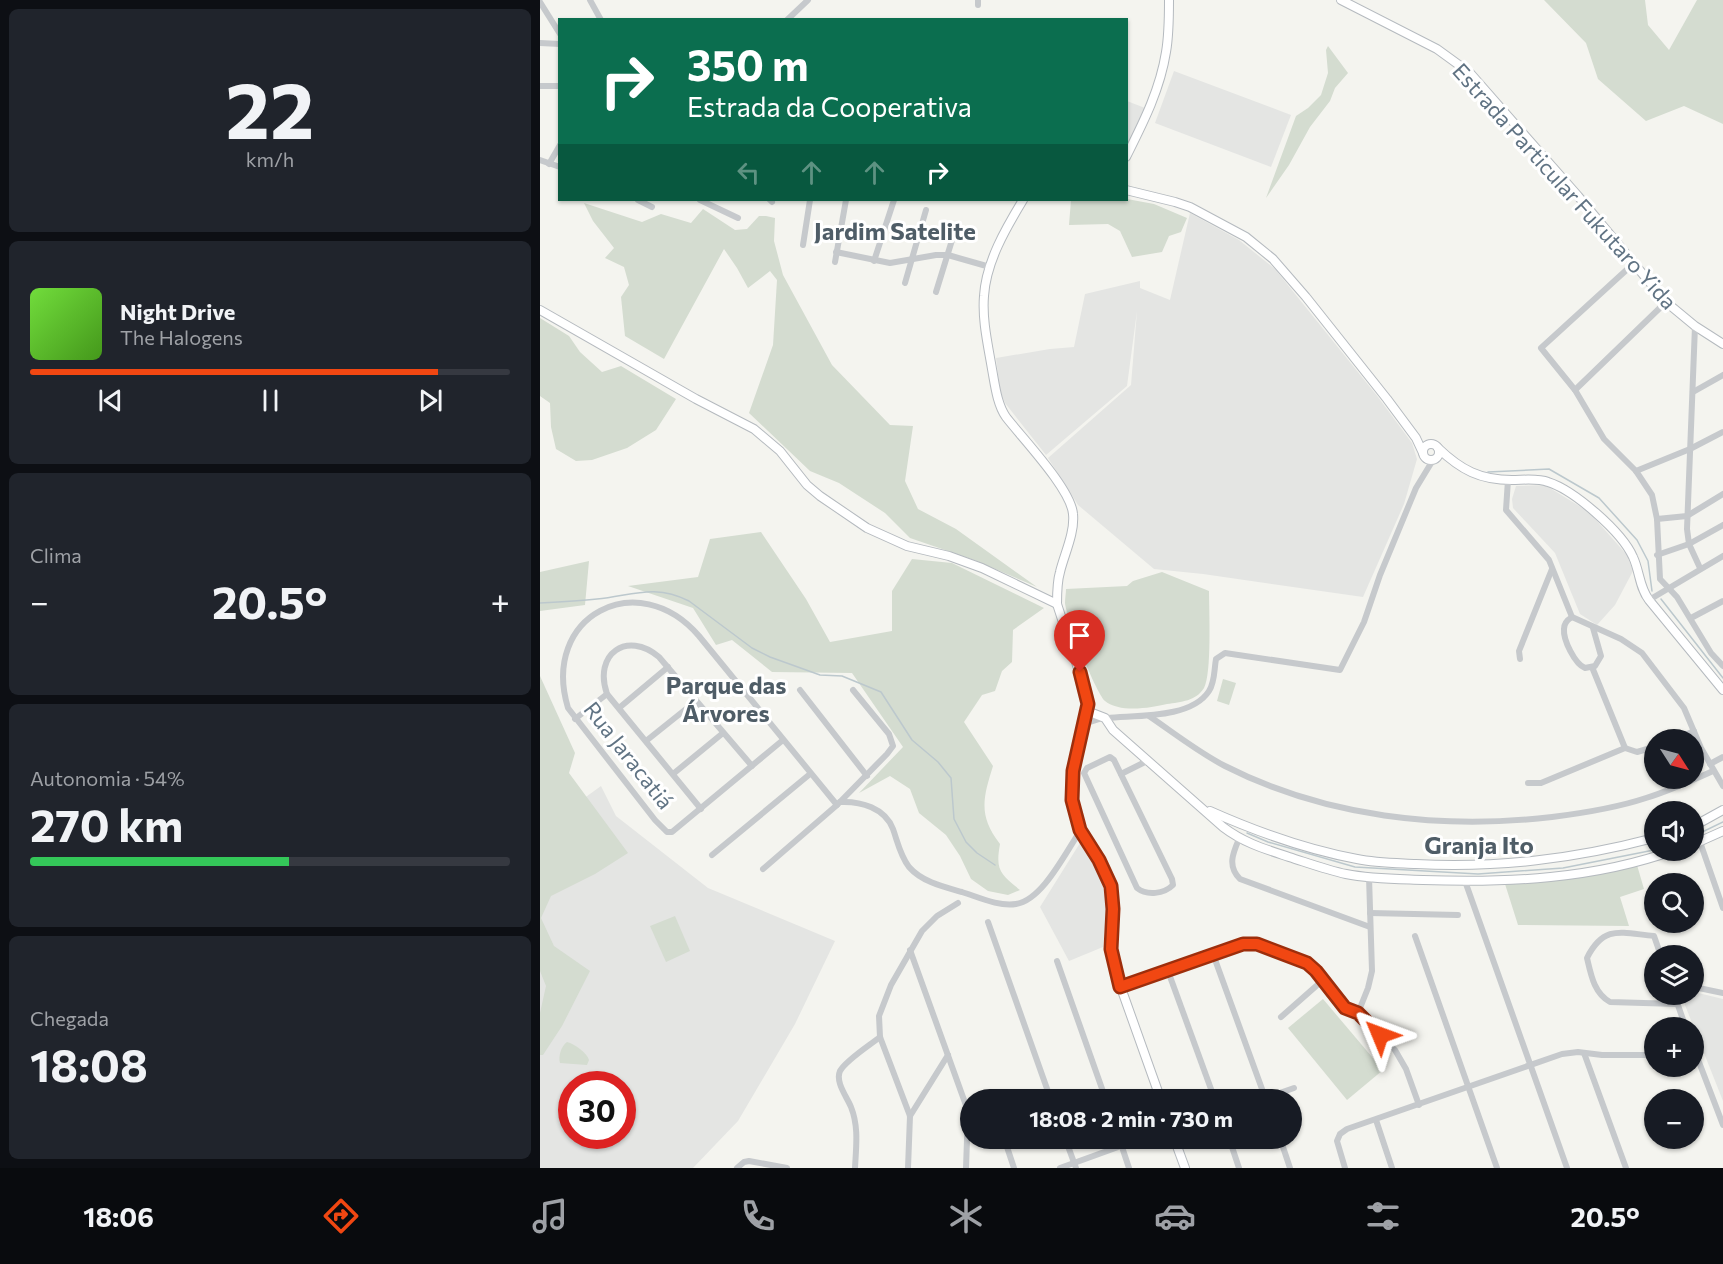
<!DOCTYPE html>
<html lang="pt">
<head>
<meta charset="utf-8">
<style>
  body { margin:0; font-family:Commissioner,sans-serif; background:#20242c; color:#f1f3f6; height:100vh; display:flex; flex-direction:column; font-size:22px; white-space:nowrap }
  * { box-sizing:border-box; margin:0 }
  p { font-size:20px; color:#9ea1a6 }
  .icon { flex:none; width:33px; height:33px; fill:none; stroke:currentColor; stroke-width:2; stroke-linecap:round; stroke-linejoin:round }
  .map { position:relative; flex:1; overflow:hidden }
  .panel { display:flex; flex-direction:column; gap:9px; padding:9px; background:#0d0f14; width:540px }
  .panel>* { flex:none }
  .top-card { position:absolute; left:18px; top:18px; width:570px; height:183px; border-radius:0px; box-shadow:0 2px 4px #0004; background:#0b6e4f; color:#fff; overflow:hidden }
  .needle { width:39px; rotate:126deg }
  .fabs { position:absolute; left:1104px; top:729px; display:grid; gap:12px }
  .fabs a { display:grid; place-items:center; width:60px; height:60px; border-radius:50%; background:#171b24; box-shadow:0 2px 4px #0004; font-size:30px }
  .speed { position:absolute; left:18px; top:1071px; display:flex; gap:12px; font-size:30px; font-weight:700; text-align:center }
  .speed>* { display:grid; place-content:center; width:78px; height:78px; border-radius:50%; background:#171b24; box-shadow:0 2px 4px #0004; line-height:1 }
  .speed .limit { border:9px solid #d22; background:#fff; color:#111 }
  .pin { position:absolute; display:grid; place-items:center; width:51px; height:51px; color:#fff; margin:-62px -26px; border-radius:50% 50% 50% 0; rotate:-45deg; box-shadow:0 0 6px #0007 }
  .pin .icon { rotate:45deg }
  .me { position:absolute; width:66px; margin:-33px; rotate:314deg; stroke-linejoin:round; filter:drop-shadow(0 0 4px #0008) }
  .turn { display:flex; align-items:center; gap:21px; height:126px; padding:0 30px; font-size:27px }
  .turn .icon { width:78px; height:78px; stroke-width:2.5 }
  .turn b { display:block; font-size:42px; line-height:51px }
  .lanes { display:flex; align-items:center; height:57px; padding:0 30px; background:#0003; justify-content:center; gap:30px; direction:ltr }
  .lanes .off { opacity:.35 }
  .big { font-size:45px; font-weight:700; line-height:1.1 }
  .panel .card { flex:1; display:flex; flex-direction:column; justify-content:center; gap:9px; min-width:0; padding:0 21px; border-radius:9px; background:#20242c }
  .panel .dial { align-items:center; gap:0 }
  .dial b { font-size:78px; line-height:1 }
  .song { display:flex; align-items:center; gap:18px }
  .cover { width:72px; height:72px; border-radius:9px; background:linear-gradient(135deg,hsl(100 70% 55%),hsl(100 70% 35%)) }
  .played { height:6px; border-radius:3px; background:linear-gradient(90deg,#f14712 85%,#363941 85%) }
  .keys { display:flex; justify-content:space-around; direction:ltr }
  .heat { display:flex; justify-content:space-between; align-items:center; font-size:33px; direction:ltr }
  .charge { height:9px; border-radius:4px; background:linear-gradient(90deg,#34c759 54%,#363941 0) }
  .trip { position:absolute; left:420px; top:1089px; width:342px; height:60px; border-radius:30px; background:#171b24; box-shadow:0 2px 4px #0004; font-weight:700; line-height:60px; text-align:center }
  .menu { display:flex; height:96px; justify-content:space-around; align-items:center; background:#090b0e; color:#9ea1a6 }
  .menu .icon { width:42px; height:42px }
  .menu .on { color:#f14712 }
  .menu b { font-size:27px; color:#f1f3f6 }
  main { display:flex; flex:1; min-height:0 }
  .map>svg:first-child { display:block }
  .built { fill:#e4e5e3; fill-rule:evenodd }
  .green { fill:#d4dcd0 }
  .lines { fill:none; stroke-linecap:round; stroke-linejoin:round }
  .stream { stroke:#bcc8cd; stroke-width:1.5 }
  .secondary-casing { stroke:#b5babf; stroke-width:10 }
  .street { stroke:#c6c9cc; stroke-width:6 }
  .secondary { stroke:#fff; stroke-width:8 }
  .route-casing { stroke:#9d2e0c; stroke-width:15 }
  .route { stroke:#f14712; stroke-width:10 }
  .labels { text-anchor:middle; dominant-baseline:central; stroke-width:6; stroke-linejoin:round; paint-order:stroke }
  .street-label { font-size:22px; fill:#607383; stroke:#fff }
  .neighbourhood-label { font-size:24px; font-weight:bold; fill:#4f5d67; stroke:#fff }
</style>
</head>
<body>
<main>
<section class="panel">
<div class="card dial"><b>22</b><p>km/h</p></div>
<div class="card">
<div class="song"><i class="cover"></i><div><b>Night Drive</b><p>The Halogens</p></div></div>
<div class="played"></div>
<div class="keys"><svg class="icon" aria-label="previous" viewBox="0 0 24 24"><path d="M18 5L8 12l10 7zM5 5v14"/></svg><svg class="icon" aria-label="pause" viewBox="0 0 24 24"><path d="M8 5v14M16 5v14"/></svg><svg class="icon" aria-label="next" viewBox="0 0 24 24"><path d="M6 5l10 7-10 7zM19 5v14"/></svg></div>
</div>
<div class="card"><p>Clima</p>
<div class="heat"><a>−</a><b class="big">20.5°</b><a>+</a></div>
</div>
<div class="card"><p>Autonomia · 54%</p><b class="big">270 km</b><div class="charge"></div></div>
<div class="card"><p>Chegada</p><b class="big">18:08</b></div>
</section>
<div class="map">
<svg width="1183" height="1168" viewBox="0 0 1183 1168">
  <rect width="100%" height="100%" fill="#f4f4ef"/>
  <g class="built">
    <polygon points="634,71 751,115 731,167 615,123"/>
    <polygon points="587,101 605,108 587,148"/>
    <polygon points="650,213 699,240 735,269 838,397 872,443 877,459 864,504 823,597 663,574 614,569 538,505 508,458 591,385 597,311 587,386 506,455 465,403 460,391 456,358 510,349 534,347 545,294 600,281 600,288 630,300"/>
    <polygon points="1005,485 1049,512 1087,555 1093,571 1075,605 1057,625 1040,614 1015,553 973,508 972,499 976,486"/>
    <path d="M61,786L76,816L168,888L295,941L255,1024L198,1121L153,1168H0V830ZM32,1084H82V1136H32Z"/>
    <polygon points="540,843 552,858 563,883 567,909 563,947 529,961 500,907"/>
    <polygon points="1154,992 1183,999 1183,1101 1141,995 1154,994"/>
  </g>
  <g class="green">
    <polygon points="1004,0 1105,0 1108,25 1129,50 1157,0 1183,0 1183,124 1144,106 1106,121 1058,79 1046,43"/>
    <polygon points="788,46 808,73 795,88 790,101 770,127 749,165 726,198 756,116 768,108 781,95 788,73 786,50"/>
    <polygon points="587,199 614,204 647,218 641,232 629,236 622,252 592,257 580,231 568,224 529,225 531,200"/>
    <polygon points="44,203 102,222 121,214 151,223 163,209 195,230 207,229 219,216 226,216 235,218 234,241 243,275 292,365 350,425 373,426 365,481 378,509 416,529 497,587 434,560 370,538 345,513 299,483 270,471 209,413 233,345 237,280 230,271 208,288 197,268 184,249 124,359 85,336 81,297 89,285 84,267 65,258 74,248 53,221"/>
    <polygon points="0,318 29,336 40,352 62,372 81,366 136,399 116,430 87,448 52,460 36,461 16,449 11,427 10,403 0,396"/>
    <path d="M221,532L266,599L290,642L352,631V591L372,559L412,563L504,608L473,630L472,662L462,671L455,691L442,695L424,722L453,766C443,798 438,816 460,844C455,871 461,874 480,890L468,895L448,891L431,879L420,856L406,835L379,813L370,789L350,776L319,793L363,747L312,673L232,672L192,640L176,645L153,608L88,586L158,577L170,539Z"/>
    <polygon points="49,561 45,605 0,611 0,572"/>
    <path d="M622,572L669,591C669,610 672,674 664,688C656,701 641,702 627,704C611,708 579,713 565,701C555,691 526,617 525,603C525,598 526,593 526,589L587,586L593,581Z"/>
    <polygon points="0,676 35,753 29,773 88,853 55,874 11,896 1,918 14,946 50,971 22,1026 3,1055 0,1055 0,1013 6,986 0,971"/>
    <polygon points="683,679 696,683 689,705 677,701"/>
    <polygon points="1097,865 1104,889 1080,897 1089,926 978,925 965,884 1022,880"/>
    <polygon points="135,916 150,951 126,962 110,926"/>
    <polygon points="783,999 843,1070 807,1100 748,1028"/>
    <path d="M27,1042C35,1044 47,1053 49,1060L47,1065L20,1063C18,1057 21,1046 27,1042Z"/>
  </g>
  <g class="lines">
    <g class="stream">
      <polyline points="948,472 1009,469 1059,498 1097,540 1108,561 1112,591"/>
      <polyline points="1121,599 1183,678"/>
      <path d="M0,603C19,602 38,601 57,599C91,596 114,583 149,601L212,648L230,657L280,675L302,676L341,692L372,740L398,762L411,778L414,819L426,842L437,853L455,865"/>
      <polyline points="707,833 728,842 815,867 938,874 1023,868 1114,850"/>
      <polyline points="1154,836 1183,822"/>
    </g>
    <defs>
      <g id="secondary">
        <polyline points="801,0 897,49 930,73 1038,196 1126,302 1155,326 1183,344"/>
        <path d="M586,157C603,123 620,90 626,52C629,35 629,17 629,0"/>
        <polyline points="586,190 635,202 650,207 706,237 733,259 766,297 847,399 876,438 883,453"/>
        <path d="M483,200C466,228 446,262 444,296C442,320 448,345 452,369C455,385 457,404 466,417C483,439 531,489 533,514C535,533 524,555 520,572C517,582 517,593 517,604L547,696C549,730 529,762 531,796C534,830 560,853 570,884C577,905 571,927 571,948C571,955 573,964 575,971L621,1100"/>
        <polyline points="0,310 156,399 214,429 240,451 267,485 280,496 327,528 367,546 409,556 442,568 517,604"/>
        <circle cx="891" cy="452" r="8"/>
        <path d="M898,448C921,470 940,480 972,480C983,480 998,478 1008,482C1034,490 1082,532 1093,557C1100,572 1099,587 1109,600L1183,690"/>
        <path d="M547,711L565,718L573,730L683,827C704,843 725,849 749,857C768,863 787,870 806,874C831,879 857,879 883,880C968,883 1054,879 1135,850"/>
        <path d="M670,811C715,831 768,850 817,859C836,863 856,863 876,864C959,868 1034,859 1114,838"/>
        <polyline points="1154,826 1183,810"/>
        <polyline points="1154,844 1183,831"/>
        <polyline points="634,1138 645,1168"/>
      </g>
    </defs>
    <use href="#secondary" class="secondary-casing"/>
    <g class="street">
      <polyline points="50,0 61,20"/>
      <polyline points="0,2 20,34"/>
      <polyline points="438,5 438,0"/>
      <polyline points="247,20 268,0"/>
      <polyline points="0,43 20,44"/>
      <polyline points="0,86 20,86"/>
      <polyline points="0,160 20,167"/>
      <polyline points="9,164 20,145"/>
      <polyline points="98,200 112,207"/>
      <polyline points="160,200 198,218"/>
      <polyline points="230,200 232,202"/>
      <polyline points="263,245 270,200"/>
      <polyline points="296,252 350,263 396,255 408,255 450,267"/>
      <polyline points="334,261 354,200"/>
      <polyline points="295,262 306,200"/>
      <polyline points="1093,264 1001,348 1035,390 1064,439 1096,471 1112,495 1117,519 1120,579 1137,597 1171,653 1183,666"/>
      <polyline points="365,283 386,210"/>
      <polyline points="396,292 417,224"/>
      <polyline points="1155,326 1147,529 1149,544 1160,568"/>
      <polyline points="1035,390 1126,302"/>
      <polyline points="1153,392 1183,375"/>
      <polyline points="1096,471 1150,449 1183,432"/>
      <polyline points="968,480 966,510 1009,560 1032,617"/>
      <polyline points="1117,519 1147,516 1183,494"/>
      <polyline points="1117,555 1149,544 1183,525"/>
      <polyline points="1109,600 1183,556"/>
      <polyline points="1032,617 1081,639 1102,653 1144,708 1161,748 1183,786"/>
      <path d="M1032,617C1027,620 1024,623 1024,629C1023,640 1035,664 1045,668L1055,666L1061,656L1053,628"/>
      <polyline points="1151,618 1183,601"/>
      <polyline points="980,659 979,651 1012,569"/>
      <polyline points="1052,667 1085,748"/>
      <polyline points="260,690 327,776"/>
      <polyline points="79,708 128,667"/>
      <path d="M609,716C634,733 658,752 685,766C785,817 901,830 1012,817C1044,813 1076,808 1106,798C1129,791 1151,781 1173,771"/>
      <polyline points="35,719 67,694"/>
      <path d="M544,723C552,722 559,718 567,718C596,715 651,719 669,691C675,682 674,670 676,659L685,653L800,670L824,622L840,575L876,488L893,460"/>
      <path d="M243,740L132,832H127L115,820L28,708C0,616 98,565 159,636L297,805"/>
      <polyline points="1134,740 1154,731"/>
      <polyline points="106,741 156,701"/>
      <path d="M570,757L574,760L632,879L633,885C624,894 607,896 597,888L544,773L547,768Z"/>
      <polyline points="1170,764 1183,757"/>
      <polyline points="133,774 183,733"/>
      <polyline points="581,774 607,761"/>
      <polyline points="988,783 1001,783 1085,748 1097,752 1114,747"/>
      <path d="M300,802C321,801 345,808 353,829C358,843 360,855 369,867C382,882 404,887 422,892C438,897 459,907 476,904C503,900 526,851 541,830"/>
      <path d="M161,809L67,694C53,654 87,630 119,657L212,766"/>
      <path d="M699,839C693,853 687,866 700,879L830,927"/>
      <polyline points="1160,842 1183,908"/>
      <polyline points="172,855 270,774"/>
      <polyline points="223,869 297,805 347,754 353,746 349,734 313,690"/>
      <polyline points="925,881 1027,1168"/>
      <polyline points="830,913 918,915"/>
      <polyline points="448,922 511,1100"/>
      <polyline points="875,936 957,1168"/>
      <polyline points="370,950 428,1111 426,1168"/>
      <polyline points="673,954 726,1100"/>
      <path d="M1121,956L1114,936C1082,933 1064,924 1047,958C1051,975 1054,993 1070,1002L1137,1004"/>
      <polyline points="517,961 566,1100"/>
      <polyline points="628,971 675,1100"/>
      <polyline points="580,987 710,942 767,963 776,971 805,1008 818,1013 855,1050 866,1069 879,1105"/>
      <polyline points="1154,987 1183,993"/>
      <polyline points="1134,994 1146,1028"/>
      <polyline points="818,1013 828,988 832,971 829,877"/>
      <polyline points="741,1017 783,980"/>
      <polyline points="1154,1049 1183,1125"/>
      <polyline points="1044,1053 1086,1168"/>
      <polyline points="720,1100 754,1088"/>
      <polyline points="370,1116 408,1055"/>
      <polyline points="836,1120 852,1168"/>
      <polyline points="464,1138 474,1168"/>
      <polyline points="525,1138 536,1168"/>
      <polyline points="579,1138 589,1168"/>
      <polyline points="689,1138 699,1168"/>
      <polyline points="740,1138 750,1168"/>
      <polyline points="197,1168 204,1162 209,1161 247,1168"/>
      <path d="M315,1168C316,1147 319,1127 311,1107C307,1097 295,1082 300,1071C306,1060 330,1045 340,1037"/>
      <polyline points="368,1168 370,1116 340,1037 339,1016 351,985 382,931 397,916 418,903"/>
      <polyline points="520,1168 603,1138"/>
      <polyline points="805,1168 797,1141 800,1134 807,1129 1022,1054 1038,1052 1062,1055 1114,1055"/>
    </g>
    <use href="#secondary" class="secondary"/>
  </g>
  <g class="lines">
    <defs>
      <polyline id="route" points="540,672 548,704 533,771 532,800 540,830 559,860 571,886 573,909 571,949 580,987 703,944 717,944 767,963 776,971 805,1008 818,1013 840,1035"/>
    </defs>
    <use href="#route" class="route-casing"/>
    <use href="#route" class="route"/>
  </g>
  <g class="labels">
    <g class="street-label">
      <text transform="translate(1025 186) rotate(48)">Estrada Particular Fukutaro Yida</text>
      <text transform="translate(89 755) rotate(52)">Rua Jaracatiá</text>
    </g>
    <g class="neighbourhood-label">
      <text x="355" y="230">Jardim Satelite</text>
      <text x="186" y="684">Parque das<tspan x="186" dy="28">Árvores</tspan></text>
      <text x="939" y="844">Granja Ito</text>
    </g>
  </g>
</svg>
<div class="fabs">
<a><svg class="needle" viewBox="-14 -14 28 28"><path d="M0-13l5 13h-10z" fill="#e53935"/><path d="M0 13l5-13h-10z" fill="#9ea1a6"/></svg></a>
<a><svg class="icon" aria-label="sound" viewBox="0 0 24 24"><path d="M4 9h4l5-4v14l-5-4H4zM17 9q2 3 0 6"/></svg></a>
<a><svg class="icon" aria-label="search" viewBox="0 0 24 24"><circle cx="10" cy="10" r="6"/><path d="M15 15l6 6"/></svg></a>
<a><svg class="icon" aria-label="layers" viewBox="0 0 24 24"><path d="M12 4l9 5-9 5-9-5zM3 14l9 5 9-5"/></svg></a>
<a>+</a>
<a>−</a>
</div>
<div class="speed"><div class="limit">30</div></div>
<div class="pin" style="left:540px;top:672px;background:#d93025"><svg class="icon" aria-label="arrive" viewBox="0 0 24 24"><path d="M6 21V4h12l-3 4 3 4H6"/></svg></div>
<svg class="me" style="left:840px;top:1035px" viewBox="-20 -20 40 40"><path d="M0-17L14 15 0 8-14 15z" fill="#f14712" stroke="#fff" stroke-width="4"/></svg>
<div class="trip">18:08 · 2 min · 730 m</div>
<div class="top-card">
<div class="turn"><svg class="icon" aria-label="right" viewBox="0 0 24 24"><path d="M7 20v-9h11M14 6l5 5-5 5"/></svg><div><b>350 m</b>Estrada da Cooperativa</div></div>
<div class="lanes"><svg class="icon off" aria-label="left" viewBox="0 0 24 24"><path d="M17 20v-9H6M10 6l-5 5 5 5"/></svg><svg class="icon off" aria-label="ahead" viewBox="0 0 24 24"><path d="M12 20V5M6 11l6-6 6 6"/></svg><svg class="icon off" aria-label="ahead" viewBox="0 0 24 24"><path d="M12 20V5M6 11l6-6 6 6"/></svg><svg class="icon" aria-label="right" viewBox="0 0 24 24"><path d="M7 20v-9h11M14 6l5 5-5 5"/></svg></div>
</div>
</div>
</main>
<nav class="menu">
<b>18:06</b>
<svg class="icon on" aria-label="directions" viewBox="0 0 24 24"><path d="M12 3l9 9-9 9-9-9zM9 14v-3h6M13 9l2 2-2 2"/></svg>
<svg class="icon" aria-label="music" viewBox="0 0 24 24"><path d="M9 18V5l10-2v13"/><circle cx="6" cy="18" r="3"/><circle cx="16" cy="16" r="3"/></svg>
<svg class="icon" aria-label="phone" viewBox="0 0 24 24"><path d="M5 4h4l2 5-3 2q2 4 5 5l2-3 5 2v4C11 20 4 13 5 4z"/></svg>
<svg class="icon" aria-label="climate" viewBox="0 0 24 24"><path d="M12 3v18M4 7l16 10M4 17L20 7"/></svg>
<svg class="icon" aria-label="car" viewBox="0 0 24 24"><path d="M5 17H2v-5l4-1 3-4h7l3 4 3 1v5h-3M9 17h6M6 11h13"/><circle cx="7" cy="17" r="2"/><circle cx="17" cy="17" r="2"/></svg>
<svg class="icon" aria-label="filters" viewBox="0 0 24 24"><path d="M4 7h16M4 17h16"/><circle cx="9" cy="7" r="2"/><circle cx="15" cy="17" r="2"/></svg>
<b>20.5°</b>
</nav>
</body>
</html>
